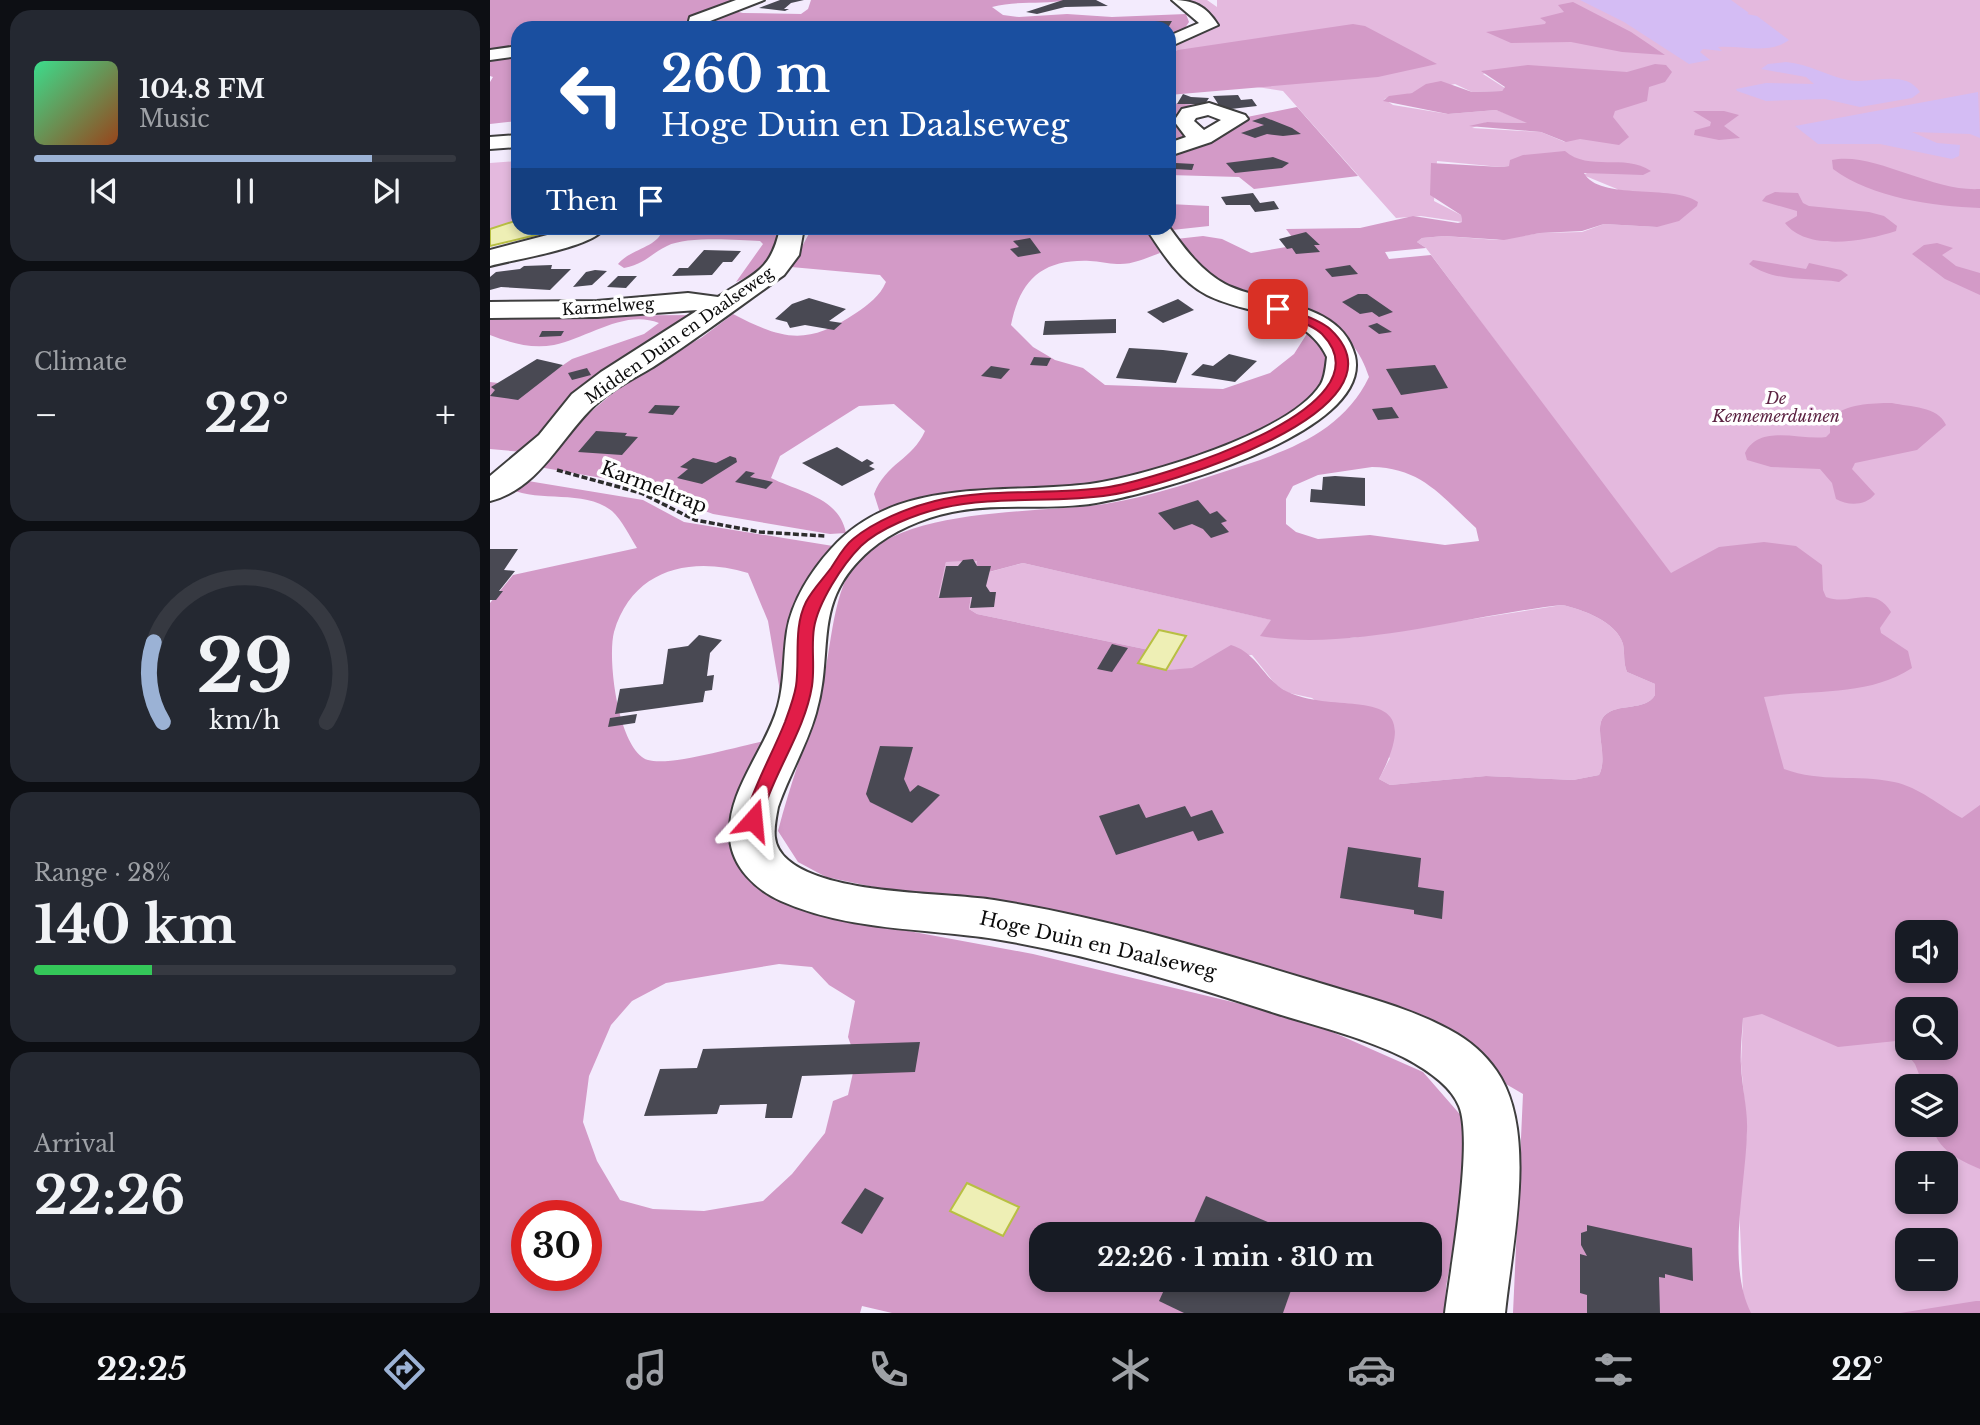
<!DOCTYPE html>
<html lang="en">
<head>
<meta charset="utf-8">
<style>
  body { margin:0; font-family:"Libre Baskerville",serif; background:#242831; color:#f1f3f6; height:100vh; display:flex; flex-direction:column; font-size:26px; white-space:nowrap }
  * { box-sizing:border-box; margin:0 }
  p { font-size:23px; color:#9ea1a6 }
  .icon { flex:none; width:38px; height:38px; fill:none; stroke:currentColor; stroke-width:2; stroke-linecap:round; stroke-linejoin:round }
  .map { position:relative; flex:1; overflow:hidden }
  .sheet { display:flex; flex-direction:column; gap:10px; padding:10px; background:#0d0f14; width:490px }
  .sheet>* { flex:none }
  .hud { position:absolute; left:21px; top:21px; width:665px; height:214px; border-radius:21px; box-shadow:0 4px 10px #0003; background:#1a4fa0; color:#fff; overflow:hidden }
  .fabs { position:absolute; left:1405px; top:920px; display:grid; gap:14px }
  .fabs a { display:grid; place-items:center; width:63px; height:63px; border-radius:14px; background:#171b24; box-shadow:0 4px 10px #0003; font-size:35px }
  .speed { position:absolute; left:21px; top:1200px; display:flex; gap:14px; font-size:35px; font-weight:700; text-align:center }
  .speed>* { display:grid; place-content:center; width:91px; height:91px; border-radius:50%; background:#171b24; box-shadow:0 4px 10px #0003; line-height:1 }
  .speed .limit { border:10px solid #d22; background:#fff; color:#111 }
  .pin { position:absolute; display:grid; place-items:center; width:60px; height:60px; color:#fff; margin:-30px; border-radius:14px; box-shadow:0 4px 10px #0006 }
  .me { position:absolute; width:77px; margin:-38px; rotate:18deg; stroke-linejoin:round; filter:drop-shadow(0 0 5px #0008) }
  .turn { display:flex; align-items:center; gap:24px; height:147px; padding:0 35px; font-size:32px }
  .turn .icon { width:91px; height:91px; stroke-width:2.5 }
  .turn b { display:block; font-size:49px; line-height:60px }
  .then { display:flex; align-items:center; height:66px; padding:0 35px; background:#0003; gap:14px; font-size:26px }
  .big { font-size:52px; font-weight:700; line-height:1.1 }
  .sheet .tile { flex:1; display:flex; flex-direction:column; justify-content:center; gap:10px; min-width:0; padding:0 24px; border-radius:21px; background:#242831 }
  .sheet .dial { align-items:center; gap:0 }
  .dial svg { height:182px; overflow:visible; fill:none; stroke:#363941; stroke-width:7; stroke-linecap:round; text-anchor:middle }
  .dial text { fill:#f1f3f6; stroke:none }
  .song { display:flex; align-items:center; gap:21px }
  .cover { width:84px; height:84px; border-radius:10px; background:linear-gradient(135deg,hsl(150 70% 55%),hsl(20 70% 35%)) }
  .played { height:7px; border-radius:4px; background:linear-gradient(90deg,#9bb2d5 80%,#363941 80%) }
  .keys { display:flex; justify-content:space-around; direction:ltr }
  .heat { display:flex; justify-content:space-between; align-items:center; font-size:38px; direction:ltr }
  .charge { height:10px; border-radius:5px; background:linear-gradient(90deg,#34c759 28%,#363941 0) }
  .trip { position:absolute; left:539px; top:1222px; width:413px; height:70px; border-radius:21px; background:#171b24; box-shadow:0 4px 10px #0003; font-weight:700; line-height:70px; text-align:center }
  .menu { display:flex; height:112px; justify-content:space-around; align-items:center; background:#090b0e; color:#9ea1a6 }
  .menu .icon { width:49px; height:49px }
  .menu .current { color:#9bb2d5 }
  .menu b { font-size:32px; color:#f1f3f6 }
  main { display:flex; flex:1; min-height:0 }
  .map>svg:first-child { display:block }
  .green { fill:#e4b9de; fill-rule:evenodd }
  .forest { fill:#d39ac7; fill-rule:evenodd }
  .sand { fill:#d4bcf4 }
  .water { fill:#eeefb5; stroke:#b8bf43; stroke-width:2 }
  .building { fill:#494953 }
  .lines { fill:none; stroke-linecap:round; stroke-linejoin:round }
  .minor-casing { stroke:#3e3e3e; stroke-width:4 }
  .path { stroke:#2d2d2d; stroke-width:3.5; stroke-dasharray:6 2.5; stroke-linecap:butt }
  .minor { fill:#fff; fill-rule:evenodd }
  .route { fill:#e11d48; stroke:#92132f; stroke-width:2 }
  .labels { text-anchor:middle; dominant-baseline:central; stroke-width:7; stroke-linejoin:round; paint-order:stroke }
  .far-street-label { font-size:16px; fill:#0b0b0b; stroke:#fff }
  .far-park-label { font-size:16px; font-style:italic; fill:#5c2342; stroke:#fff }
  .street-label { font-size:19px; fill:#0b0b0b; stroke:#fff }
</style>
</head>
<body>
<main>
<section class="sheet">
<div class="tile">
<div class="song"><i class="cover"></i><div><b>104.8 FM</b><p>Music</p></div></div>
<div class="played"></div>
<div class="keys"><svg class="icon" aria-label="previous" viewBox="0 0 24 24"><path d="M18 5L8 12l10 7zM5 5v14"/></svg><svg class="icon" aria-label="pause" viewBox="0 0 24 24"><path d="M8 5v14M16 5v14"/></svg><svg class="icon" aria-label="next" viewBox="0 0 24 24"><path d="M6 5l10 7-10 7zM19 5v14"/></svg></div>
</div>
<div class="tile"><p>Climate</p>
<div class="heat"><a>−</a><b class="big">22°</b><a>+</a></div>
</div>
<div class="tile dial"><svg viewBox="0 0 100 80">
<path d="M14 69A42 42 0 1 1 86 69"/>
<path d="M14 69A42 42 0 0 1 10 34" stroke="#9bb2d5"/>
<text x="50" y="56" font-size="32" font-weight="700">29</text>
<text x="50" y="72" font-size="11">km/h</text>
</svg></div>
<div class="tile"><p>Range · 28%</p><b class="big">140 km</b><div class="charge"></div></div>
<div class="tile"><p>Arrival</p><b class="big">22:26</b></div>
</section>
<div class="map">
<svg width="1490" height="1313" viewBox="0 0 1490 1313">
  <rect width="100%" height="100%" fill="#f3ebfd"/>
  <g class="green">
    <path d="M699,0H717L727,7V0H1490V1313H1254L1249,1207L1257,1130L1251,1064L1253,1018L1248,666L936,248L927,242L932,238L954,236L1007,240L1050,233L1092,232L1114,224L1167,227L1127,189L1093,175L1099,172L1122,173L1082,157L1011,167L947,161L944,201L971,215L972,222L931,216L906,218L793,91L679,74V55L688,50L679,53V45L721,30L726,24L724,18ZM1001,71L1075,142L1051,132L982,128L997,122L1037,123V121L1006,110L958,114L903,105L894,99L965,84L982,92L1012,91L1015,88L993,74ZM1418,933H1456V971H1418ZM1418,1010H1456V1048H1418ZM1418,1087H1456V1125H1418ZM1418,1164H1456V1202H1418ZM1418,1241H1456V1279H1418Z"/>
    <polygon points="28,161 28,220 0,229 0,163"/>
    <path d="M487,561L485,576L533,563L782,620L771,635L861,638L1072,605C1092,609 1127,622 1133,644C1135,654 1133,662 1137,672L1165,684V695C1155,712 1128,702 1114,716C1103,729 1119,756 1109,775L1083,780L996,776L900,785L889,779L900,758L822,698L799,693L786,685L762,655L726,656L702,669L676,670L659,650L487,614L479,609L481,597H447L456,562Z"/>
  </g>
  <g class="forest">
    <polygon points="0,0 253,0 201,16 192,26 174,28 28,28 28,47 0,51"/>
    <path d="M321,0H578C552,5 528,0 502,7L513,15L529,17L577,14L622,17L696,14L699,22L695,28L679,36V28H225L218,22L240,10L253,13L311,14L318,9Z"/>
    <polygon points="1083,2 1141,32 1175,55 1132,52 1081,42 1021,43 996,32 1055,24 1056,22 1050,18 1074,12 1068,5"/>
    <polygon points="863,24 875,26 947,64 888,77 679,95 682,77 679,53 688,50"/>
    <polygon points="28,53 28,121 0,124 0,82 3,77 0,76 0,57"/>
    <polygon points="1165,64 1176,65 1182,72 1175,82 1159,87 1157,101 1125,111 1123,117 1139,137 1129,145 1090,139 1076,142 1051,132 979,126 997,122 1037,123 1006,110 958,114 893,101 899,96 922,93 936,84 951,81 982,92 1012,91 1015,87 991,71 1038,65 1137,72"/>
    <polygon points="679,103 710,105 689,112 687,118 701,137 679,145"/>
    <polygon points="807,107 868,176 764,189 749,177 679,175 679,154 752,118"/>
    <polygon points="1203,111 1234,111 1249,115 1234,126 1250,138 1229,140 1204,135 1205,130 1220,126 1221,122"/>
    <path d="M1075,151C1099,172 1134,153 1161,171L1153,175L1094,173C1109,201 1183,184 1208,202L1207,206L1189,221L1167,227L1114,224L1092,231L1050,233L1014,240L954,236L932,238L927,242L936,248L895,252L899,259L941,255L1181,573L1229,547L1274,542L1306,546L1332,565L1333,590L1336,597C1361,607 1383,583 1401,612L1390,628L1391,633L1418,651L1422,668C1378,697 1323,689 1274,697L1294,769C1331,783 1367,774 1404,782C1429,787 1450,806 1472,818L1490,805V1169C1469,1160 1447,1150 1442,1125H1456V1087H1434L1425,1064L1406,1041L1348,1047L1272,1014L1253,1018C1252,1034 1250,1051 1251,1066C1252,1088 1258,1110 1257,1131C1256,1185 1236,1263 1261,1313H1023L1033,1094L985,1066L474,906L336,877L308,862L288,831C300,784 317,740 330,694C341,659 341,595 364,566C410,506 545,514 615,504C665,496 710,479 758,464C808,447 855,427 879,377C853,294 767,317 712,273C702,265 694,250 686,239L713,236L732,239L761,253L808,245L796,229L870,228L923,216L968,223L972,222L971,215L940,195L941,163L1011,167L1019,166L1020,160L1033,155ZM882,467C932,468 951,496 986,528L989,541L955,545L880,535L828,539L806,532L796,524V499L803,486L828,475ZM487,561L484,576L533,563L781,620L770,636C861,652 978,615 1072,605C1092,609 1127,622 1133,644C1135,654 1133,662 1137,672L1165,684V695C1155,712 1128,702 1114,716C1103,729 1119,756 1109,775L1083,780L996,776L900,785L889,779C942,678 850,717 798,692C774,681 768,653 741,645L702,668L676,670L659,650L487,614L479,609L481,596L448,597L456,562ZM1418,933H1456V971H1418ZM1418,1010H1456V1048H1418Z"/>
    <path d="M1342,160C1383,151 1442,192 1490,189V208C1443,206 1382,198 1343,169Z"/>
    <path d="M1285,192L1308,193L1313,203L1319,206L1379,212L1394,216L1407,226L1406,231C1376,241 1317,252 1295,223L1307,216V211L1272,201L1276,196Z"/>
    <polygon points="679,204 719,206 719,226 682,230"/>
    <path d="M173,228H288C283,259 276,270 246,282L273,244L270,241C247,240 197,236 177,246C160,254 157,263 134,268L128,264C141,248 169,248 173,228Z"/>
    <path d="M322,228H657L670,253C656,258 642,265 627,264C618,264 609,261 600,261C552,259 530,280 521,325L543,347L565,360L593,368L615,385L733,389L780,373L804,354L818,332L831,340L848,375L809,419L671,473L391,516L384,494C396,463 422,460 435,431L404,404L369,406L290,456L281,478C309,492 349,497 356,533L340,534L223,514L140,483L49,467L83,427L150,370L211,338L243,314C293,340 317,346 366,313C378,305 390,296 396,282L390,275L301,267Z"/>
    <polygon points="1447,243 1463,248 1452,255 1466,266 1490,273 1490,295 1455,279 1422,254 1434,245"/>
    <path d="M1263,260L1316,269L1319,263L1351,270L1358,275L1349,282C1318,277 1286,283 1259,264Z"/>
    <path d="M213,315L101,382L76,401L33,452L0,449V382L41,387L82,359L154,334L169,323C134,309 98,338 64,345C41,349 21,343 0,335V316Z"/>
    <path d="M1402,403C1420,407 1448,406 1456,425L1427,450L1365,463L1362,469L1385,494C1376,506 1358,506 1346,499L1342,483L1330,469L1281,467L1257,460L1255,453C1270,423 1311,441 1336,437L1340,433V418C1356,404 1381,403 1402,403Z"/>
    <path d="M32,480L153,500L194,522L343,546L327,567L292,703L278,621L258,573C202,556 143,568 124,632C117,658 128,750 158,760C181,767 252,745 279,740L249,844L359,920L543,954L813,1019L933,1072L974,1119V1186L956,1287L955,1313H402L372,1306L370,1313H0V603L23,575L147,548C140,537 132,520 122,511C94,489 51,503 20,489ZM289,964L322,967L339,985L365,1001L358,1037L366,1059L358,1095L343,1101L335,1133L302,1174L273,1201L214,1211L163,1209L130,1200L107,1161L93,1122L99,1076L121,1025L142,1001L176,983ZM37,1216H96V1276H37ZM551,1234H940V1279H551Z"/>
    <polygon points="1486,1301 1490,1301 1490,1313 1410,1313"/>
  </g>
  <g class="sand">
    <path d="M1090,0H1241L1259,13L1257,14L1267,16L1299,40C1279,55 1251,45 1228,47L1232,51L1213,49L1210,52L1220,60L1199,64L1134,22Z"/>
    <path d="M1296,62C1319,64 1337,76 1358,80C1381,85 1414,68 1430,92L1422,98L1370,107L1335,99L1276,101L1247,91L1246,89L1276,83L1324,84L1316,77L1271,69L1278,64Z"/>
    <polygon points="1488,92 1490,138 1480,134 1422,132 1447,143 1470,145 1469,156 1462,159 1390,144 1328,144 1305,126"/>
  </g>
  <g class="water">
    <polygon points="28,220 28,228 75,228 0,246 0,229"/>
    <polygon points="669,630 696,636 676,670 648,663"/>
    <polygon points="477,1183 529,1207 513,1236 460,1211"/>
  </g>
  <g class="building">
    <polygon points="290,0 314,0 301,3 294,9 299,9 295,11 269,8"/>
    <polygon points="573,0 606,0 618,6 575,7 547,14 536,12"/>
    <polygon points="659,21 682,21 678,28 665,27 667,24 658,24"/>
    <polygon points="693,94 701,97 719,98 715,104 687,104"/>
    <polygon points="748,95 751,100 762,99 767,106 732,110 723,96"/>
    <polygon points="774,117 802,128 811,134 793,136 777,134 765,138 751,133 774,125 762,121"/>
    <polygon points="783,157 799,163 792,168 745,173 736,163"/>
    <polygon points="686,163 704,164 702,170 684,169"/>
    <polygon points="763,193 770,203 784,201 789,209 765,212 760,205 736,205 731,197"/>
    <polygon points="816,232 830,245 824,245 830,252 806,254 802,248 797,249 789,239"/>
    <polygon points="540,238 551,253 528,257 520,249 529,247 523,241"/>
    <polygon points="214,250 251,251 242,262 233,262 222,275 182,276 189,268 198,268"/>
    <polygon points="62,265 61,269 81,269 60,290 11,287 0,290 0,277 6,272 30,269 34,266"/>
    <polygon points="860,265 868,274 842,277 835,269"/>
    <polygon points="105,270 117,271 102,285 83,287 96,272"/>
    <polygon points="128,276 147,276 136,288 117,287"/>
    <polygon points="868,294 877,294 903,312 889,317 882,312 870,314 852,302"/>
    <polygon points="319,298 356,309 339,321 352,323 344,330 315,325 300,328 297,322 285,319 302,304"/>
    <polygon points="688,299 704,310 673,323 657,312"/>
    <polygon points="626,319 626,333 553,335 555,321"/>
    <polygon points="887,323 902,332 889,334 878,326"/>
    <polygon points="52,331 74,331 71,336 49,337"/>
    <polygon points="639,348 673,350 698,353 686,383 626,378"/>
    <polygon points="739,354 767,361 745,382 701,375 713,364 723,366"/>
    <polygon points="544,357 561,358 557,366 540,365"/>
    <polygon points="47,359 73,365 28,400 0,396 5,390 1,387"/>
    <polygon points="945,365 958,388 911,395 896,369"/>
    <polygon points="501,366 520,369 511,379 491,376"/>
    <polygon points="97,368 101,375 82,380 78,373"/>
    <polygon points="165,405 190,406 183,415 158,413"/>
    <polygon points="902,407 909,418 888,420 882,409"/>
    <polygon points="106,431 137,433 135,436 148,437 132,455 88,452"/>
    <polygon points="347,447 372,462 377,459 384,463 379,466 385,469 352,486 312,463"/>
    <polygon points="240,456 246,458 247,462 212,484 187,478 198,469 190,467 203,458 226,463"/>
    <polygon points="256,471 265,473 260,477 283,482 276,489 245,482"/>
    <polygon points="845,476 875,478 875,506 820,502 821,489 832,490 833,477"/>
    <polygon points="708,500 720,514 727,511 737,521 731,523 739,532 721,538 713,529 702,524 684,530 668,513"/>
    <polygon points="0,549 28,549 14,570 25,571 9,591 13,591 6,600 0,600"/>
    <polygon points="483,559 487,566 501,566 496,586 500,592 506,592 504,607 480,608 482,597 449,598 456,566 468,566 473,560"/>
    <polygon points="209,635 232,640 220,653 217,676 224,675 222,690 215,691 213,702 125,714 130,689 173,684 178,649 198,646"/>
    <polygon points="622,644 638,648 622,672 607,669"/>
    <polygon points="147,714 145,723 118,727 120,718"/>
    <polygon points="390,746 423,747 414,779 420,792 428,785 450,795 422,823 380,802 376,794"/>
    <polygon points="649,804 656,818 695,806 701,817 722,810 734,833 708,841 703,831 626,855 609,816"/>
    <polygon points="858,847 931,858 928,887 954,891 952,919 924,914 924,910 850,898"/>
    <polygon points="430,1042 425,1072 312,1076 302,1118 275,1118 277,1104 230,1105 227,1114 154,1116 170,1069 207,1068 213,1049"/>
    <polygon points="375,1188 394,1198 372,1234 351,1223"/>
    <polygon points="716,1196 806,1234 699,1234"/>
    <polygon points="1097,1225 1202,1248 1203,1281 1175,1274 1175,1278 1169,1277 1170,1313 1097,1313 1097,1295 1090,1293 1090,1254 1097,1256 1091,1245 1091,1233 1097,1231"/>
    <polygon points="679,1279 805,1279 793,1313 694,1313 669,1301"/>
  </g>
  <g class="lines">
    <defs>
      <g id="minor">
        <polygon points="246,0 274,0 215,23 215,28 197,28 200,17"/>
        <path d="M682,0C704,0 716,6 728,25L679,47V36L709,23Z"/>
        <polygon points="28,46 28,56 0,60 0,50"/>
        <path d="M719,103L755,115L758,119L721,142L679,156V143L696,137L684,121L692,109ZM718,115L731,120L714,130L704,121L706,118Z"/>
        <polygon points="28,135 28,147 0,149 0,137"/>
        <path d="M679,227C694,248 711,271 735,284C775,305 851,300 865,356C883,435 661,494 606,503C558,511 509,502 462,512C433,518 402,531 380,550C320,602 345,649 326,713C317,745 299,775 288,807C284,828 280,845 298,860C339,895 451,892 504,900C612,917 718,949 823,981C871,996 923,1008 967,1034C985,1045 1000,1059 1011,1078C1046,1139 1022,1245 1015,1313H955C960,1271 984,1141 969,1106C960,1084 934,1068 913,1057C874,1038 830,1027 788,1014C696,984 601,955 505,939C434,928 358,931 291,901C266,890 242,867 240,838C236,791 276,750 288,706C295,681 293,656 297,631C302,601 321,571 341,549C407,475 513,495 600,484C656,476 801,433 831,384C835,377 836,366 837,357C815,310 758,316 717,295C690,281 672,253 656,228Z"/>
        <path d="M84,228H115C101,248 25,259 0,266V250Z"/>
        <path d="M290,228H314L309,255L294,275C250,306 208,338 163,367C143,379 122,389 105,405C71,437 49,489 0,501V476L49,435L82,394L111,372L208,310L107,317L0,318V302L107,301L198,293L228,297C263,274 281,272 290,228Z"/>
      </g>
    </defs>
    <use href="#minor" class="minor-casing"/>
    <polyline class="path" points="67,470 151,493 205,520 270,532 335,536"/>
    <use href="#minor" class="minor"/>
  </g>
  <path class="route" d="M784,306H792C806,313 829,319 840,329C928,411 670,487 620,495C565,504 507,495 452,508C426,514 390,528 371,546C352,565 328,603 324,628C321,647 325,667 322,686C316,724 293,759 279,795C275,804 275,815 269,825H257L254,820C264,785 282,755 295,722C299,711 304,698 306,686C310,659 303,628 316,602C322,590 333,579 341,568C347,559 354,546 363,539C385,521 417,508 445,501C502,487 562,496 619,487C665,479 905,409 832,334C822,324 798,317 784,311Z"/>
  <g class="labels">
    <g class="far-street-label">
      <text transform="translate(118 306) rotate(-4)">Karmelweg</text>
      <text transform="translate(189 335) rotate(-35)">Midden Duin en Daalseweg</text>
    </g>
    <g class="far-park-label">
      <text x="1286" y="398">De<tspan x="1286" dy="18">Kennemerduinen</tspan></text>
    </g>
    <g class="street-label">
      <text transform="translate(164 487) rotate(21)">Karmeltrap</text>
      <text transform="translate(608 945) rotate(13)">Hoge Duin en Daalseweg</text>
    </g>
  </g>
</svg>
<div class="fabs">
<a><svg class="icon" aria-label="sound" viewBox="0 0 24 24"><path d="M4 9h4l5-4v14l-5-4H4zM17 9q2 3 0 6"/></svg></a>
<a><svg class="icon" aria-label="search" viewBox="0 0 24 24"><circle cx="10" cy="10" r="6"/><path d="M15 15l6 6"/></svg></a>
<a><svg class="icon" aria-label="layers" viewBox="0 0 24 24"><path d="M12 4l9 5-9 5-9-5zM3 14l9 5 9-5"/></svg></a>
<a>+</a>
<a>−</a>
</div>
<div class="speed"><div class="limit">30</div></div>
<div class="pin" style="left:788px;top:309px;background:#d93025"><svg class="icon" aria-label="arrive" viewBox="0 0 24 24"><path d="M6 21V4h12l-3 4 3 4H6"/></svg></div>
<svg class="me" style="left:263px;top:820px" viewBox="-20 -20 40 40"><path d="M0-17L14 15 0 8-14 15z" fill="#e11d48" stroke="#fff" stroke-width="4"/></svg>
<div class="trip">22:26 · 1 min · 310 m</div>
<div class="hud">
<div class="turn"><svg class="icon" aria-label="left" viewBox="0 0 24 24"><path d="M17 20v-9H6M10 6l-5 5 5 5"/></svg><div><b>260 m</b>Hoge Duin en Daalseweg</div></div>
<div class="then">Then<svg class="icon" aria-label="arrive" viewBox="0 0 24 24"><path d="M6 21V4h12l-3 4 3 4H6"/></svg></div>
</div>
</div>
</main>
<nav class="menu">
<b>22:25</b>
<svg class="icon current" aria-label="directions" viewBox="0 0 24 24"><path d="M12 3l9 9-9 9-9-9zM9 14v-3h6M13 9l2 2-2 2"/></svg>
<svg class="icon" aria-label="music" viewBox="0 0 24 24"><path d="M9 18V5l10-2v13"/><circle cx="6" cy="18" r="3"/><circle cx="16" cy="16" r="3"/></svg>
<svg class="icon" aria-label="phone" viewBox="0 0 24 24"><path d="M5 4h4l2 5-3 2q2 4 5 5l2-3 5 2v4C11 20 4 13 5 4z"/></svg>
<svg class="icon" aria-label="climate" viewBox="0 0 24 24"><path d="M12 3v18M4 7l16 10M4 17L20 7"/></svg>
<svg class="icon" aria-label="car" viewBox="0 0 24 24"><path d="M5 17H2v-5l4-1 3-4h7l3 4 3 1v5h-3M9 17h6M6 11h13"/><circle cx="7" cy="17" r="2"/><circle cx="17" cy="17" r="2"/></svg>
<svg class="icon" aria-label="filters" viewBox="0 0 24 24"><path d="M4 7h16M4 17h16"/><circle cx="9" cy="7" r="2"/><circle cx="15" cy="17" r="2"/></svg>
<b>22°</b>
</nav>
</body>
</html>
